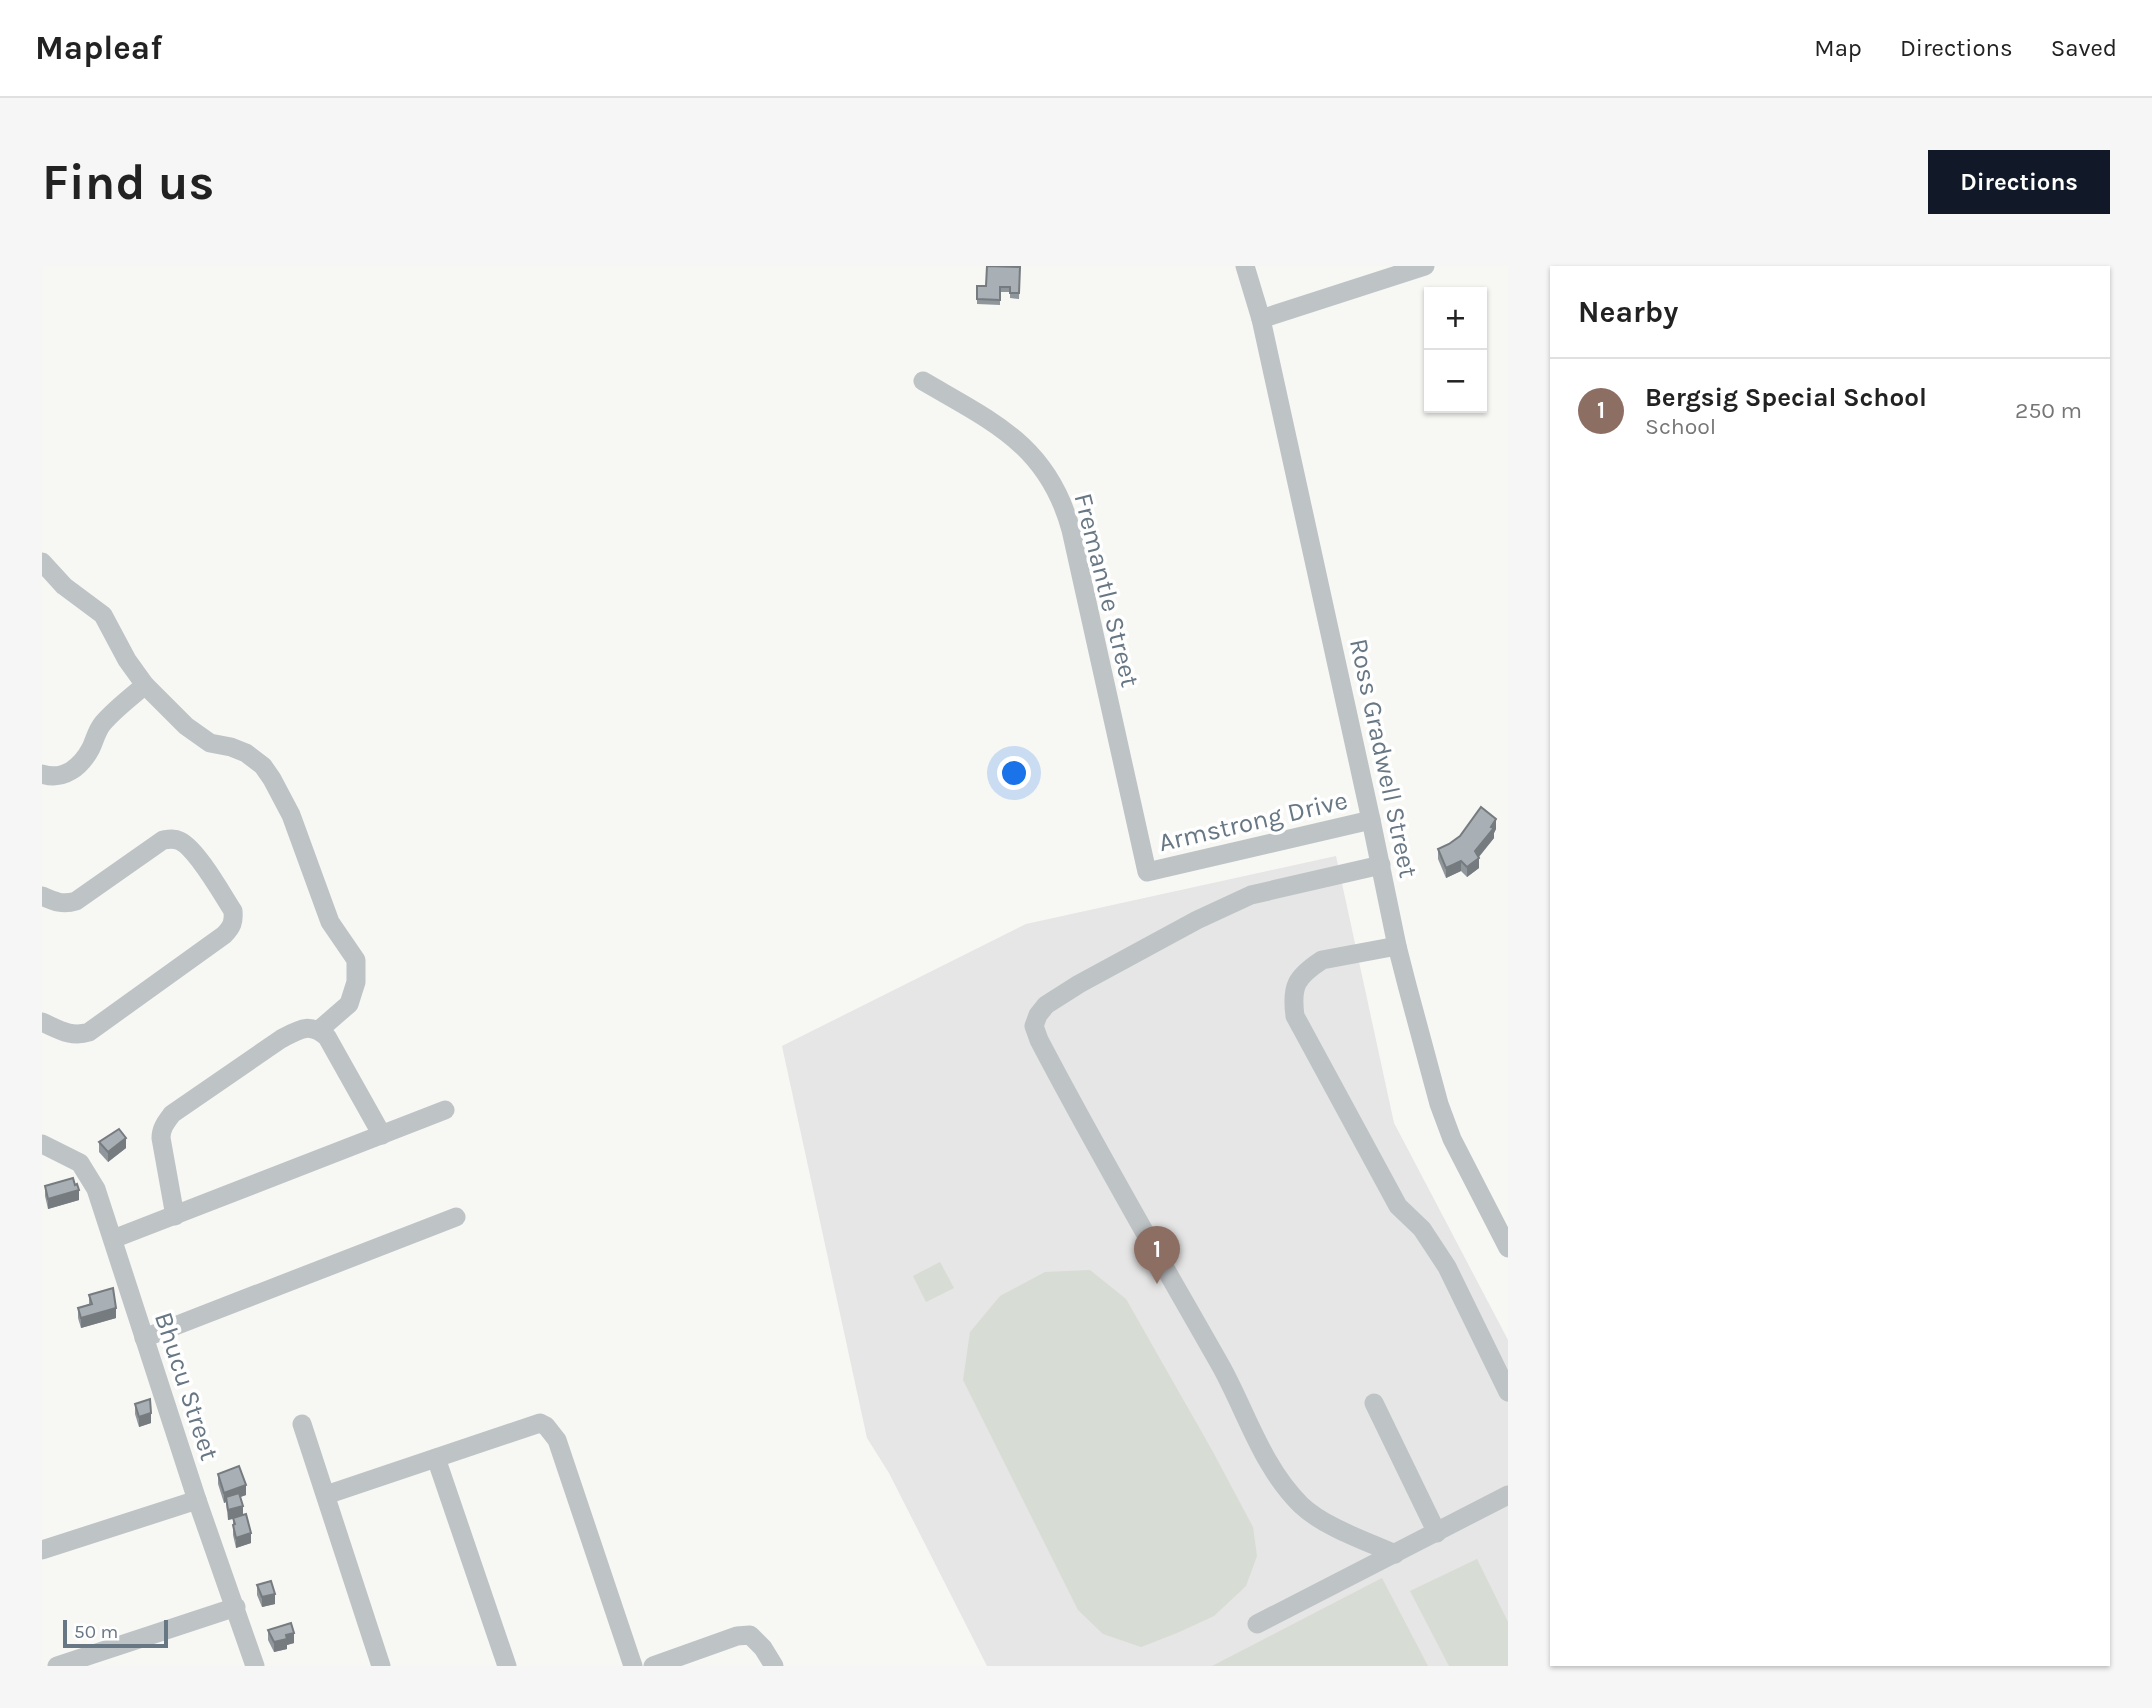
<!DOCTYPE html>
<meta charset="utf-8">
<style>
body{margin:0;font-family:Karla,sans-serif;background:#f6f6f6;color:#222}
.controls{position:absolute;right:21px;top:21px;display:grid;overflow:hidden;border-radius:0px;box-shadow:0 2px 5px #0004}
.controls button{width:63px;height:63px;display:grid;place-items:center;padding:0;border:0;border-bottom:2px solid #e0e0e0;background:#fff;color:#222;font:35px sans-serif}
.scale{position:absolute;left:21px;bottom:18px;width:105px;box-sizing:border-box;padding-left:7px;border:4px solid #687784;border-top:0;font-size:19px;line-height:24px;white-space:nowrap;color:#687784;-webkit-text-stroke:5px #fff;paint-order:stroke}
.you{position:absolute;left:973px;top:508px;width:24px;height:24px;margin:-18px;border:5px solid #fff;border-radius:50%;background:#1a73e8;box-shadow:0 0 0 10px #1a73e833}
.badge{display:grid;place-items:center;width:46px;height:46px;border-radius:50%;background:#111827;color:#fff;font-size:23px;font-weight:700}
.pin{position:absolute;translate:-50% -58px;filter:drop-shadow(0 2px 4px #0008)}
.pin::after{content:'';position:absolute;top:37px;width:24px;height:21px;background:inherit;clip-path:polygon(0 0,100% 0,50% 100%)}
.list{margin:0;padding:0;list-style:none}
h2{display:flex;justify-content:space-between;align-items:center;height:91px;margin:0;padding:0 28px;font-size:30px}
h2 small{font-size:23px;font-weight:400;color:#767676}
.list li{display:grid;grid-template-columns:46px 1fr auto;gap:21px;align-items:center;box-sizing:border-box;height:105px;padding:0 28px;border-top:2px solid #e0e0e0}
.list b{display:block;font-size:26px;white-space:nowrap}
.list p{margin:0;font-size:23px;white-space:nowrap;color:#767676}
.list em{font-size:23px;font-style:normal;color:#767676}
.map{position:relative;flex:none;width:1466px;height:1400px;overflow:hidden;border-radius:0px}
header{display:flex;align-items:center;gap:42px;box-sizing:border-box;height:98px;padding:0 35px;background:#fff;border-bottom:2px solid #e0e0e0}
header strong{font-size:33px}
nav{display:flex;gap:38px;margin-inline-start:auto;font-size:24px}
.intro{display:flex;align-items:center;justify-content:space-between;box-sizing:border-box;height:168px;padding:0 42px}
h1{margin:0;font-size:49px}
.button{padding:18px 32px;border-radius:0px;background:#111827;color:#fff;font-size:24px;font-weight:700}
main{display:flex;gap:42px;padding:0 42px}
aside{flex:1;background:#fff;border-radius:0px;box-shadow:0 2px 5px #0004}
.map>svg:first-child{display:block}
.built{fill:#e5e6e5}
.green{fill:#d7dcd4}
.lines{fill:none;stroke-linecap:round;stroke-linejoin:round}
.minor{stroke:#bec3c6;stroke-width:19}
.wall{fill:#90979c}
.shaded-wall{fill:#767b7f}
.building{fill:#a8b0b5;stroke:#767b7f;stroke-width:2}
.labels{text-anchor:middle;stroke-width:7;stroke-linejoin:round;paint-order:stroke}
.street-label{font-size:26px;fill:#687784;stroke:#fff}
</style>
<header>
<strong>Mapleaf</strong>
<nav><a>Map</a><a>Directions</a><a>Saved</a></nav>
</header>
<div class="intro"><h1>Find us</h1><a class="button">Directions</a></div>
<main>
<div class="map">
<svg width="1466" height="1400" viewBox="0 0 1466 1400">
<rect width="100%" height="100%" fill="#f7f7f4"/>
<!-- built -->
<polygon class="built" points="1294,590 1352,857 1466,1074 1466,1400 945,1400 847,1207 825,1172 740,780 984,658"/>
<!-- green -->
<g class="green">
<polygon points="898,996 912,1022 884,1036 871,1010"/>
<polygon points="1048,1004 1084,1033 1171,1186 1211,1261 1215,1290 1204,1320 1172,1350 1135,1367 1099,1381 1061,1368 1036,1344 921,1114 928,1066 958,1030 1003,1006"/>
<polygon points="1435,1293 1466,1356 1466,1400 1407,1400 1368,1325"/>
<polygon points="1340,1312 1386,1400 1170,1400"/>
</g>
<g class="lines">
<!-- minor -->
<g class="minor">
<polyline points="1203,0 1219,53 1329,554 1355,680 1365,719 1397,838 1410,873 1466,982"/>
<polyline points="1219,53 1383,0"/>
<path d="M 881,115 C 951,156 1006,179 1029,264 L 1105,606 L 1329,554"/>
<polyline points="0,296 22,320 61,349 85,394 103,419 144,460 168,477 189,481 204,487 221,500 230,513 249,549 288,656 314,694 314,716 307,738 277,764"/>
<path d="M 0,508 C 22,515 39,501 49,482 C 53,473 55,464 61,457 C 73,443 89,431 103,419"/>
<path d="M 1339,599 L 1209,629 L 1155,654 L 1037,718 L 1004,739 L 996,749 L 992,760 L 997,774 C 1055,885 1118,993 1180,1102 C 1205,1148 1221,1202 1259,1239 C 1282,1261 1324,1275 1353,1288"/>
<path d="M 0,630 C 13,636 21,639 34,635 L 121,574 C 127,573 132,572 138,575 C 155,583 180,628 191,645 C 192,656 190,661 182,669 L 47,766 C 29,772 16,763 0,756"/>
<path d="M 1355,680 L 1280,694 C 1254,711 1249,720 1253,750 L 1356,940 L 1380,963 L 1405,1001 L 1466,1126"/>
<polyline points="0,878 38,897 54,923 155,1234 213,1400"/>
<path d="M 133,950 L 119,872 C 119,862 124,856 130,848 L 239,773 C 258,763 267,756 285,771 L 340,869"/>
<polyline points="71,973 403,844"/>
<polyline points="102,1072 414,951"/>
<polyline points="1332,1137 1395,1267"/>
<polyline points="260,1158 339,1400"/>
<polyline points="394,1192 465,1400"/>
<polyline points="284,1229 498,1157 504,1160 515,1174 591,1400"/>
<polyline points="0,1284 155,1234"/>
<polyline points="1215,1358 1466,1229"/>
<polyline points="15,1400 194,1341"/>
<polyline points="611,1400 695,1370 708,1369 721,1382 732,1400"/>
</g>
</g>
<!-- wall -->
<g class="wall">
<polygon points="962,1 978,1 977,33 968,32 968,26 958,26 958,39 935,38 935,20 944,20"/>
<polygon points="1454,563 1452,567 1452,572 1437,591 1437,602 1425,611 1419,605 1404,612 1396,593 1396,583"/>
<polygon points="57,876 84,882 66,896 57,886"/>
<polygon points="3,920 37,934 6,943 3,930"/>
<polygon points="47,1029 74,1052 39,1062 36,1052 36,1042 47,1038"/>
<polygon points="93,1138 109,1157 97,1161 93,1148"/>
<polygon points="176,1208 204,1229 198,1231 201,1249 209,1277 194,1282 191,1269 191,1253 186,1254 184,1236 182,1237 176,1218"/>
<polygon points="215,1319 233,1338 220,1341 215,1329"/>
<polygon points="226,1364 252,1377 245,1379 245,1383 232,1386 226,1374"/>
</g>
<!-- shaded-wall -->
<g class="shaded-wall">
<polygon points="1454,553 1454,563 1452,567 1452,572 1434,594 1437,592 1437,602 1425,611 1425,601 1433,585"/>
<polygon points="1419,595 1419,605 1404,612 1404,602"/>
<polygon points="84,872 84,882 66,896 66,886"/>
<polygon points="37,924 37,934 6,943 6,933"/>
<polygon points="74,1042 74,1052 39,1062 39,1052"/>
<polygon points="109,1147 109,1157 97,1161 97,1151"/>
<polygon points="204,1219 204,1229 185,1236 184,1231 184,1236 182,1237 182,1227"/>
<polygon points="201,1240 201,1250 186,1254 186,1244"/>
<polygon points="209,1267 209,1277 194,1282 194,1272"/>
<polygon points="233,1328 233,1338 220,1341 220,1331"/>
<polygon points="252,1367 252,1377 245,1379 245,1383 232,1386 232,1376 244,1369"/>
</g>
<!-- building -->
<g class="building">
<polygon points="945,0 978,1 977,27 968,27 968,21 958,21 958,34 935,33 935,20 944,20"/>
<polygon points="1439,541 1454,553 1449,561 1452,562 1433,585 1437,592 1425,601 1419,595 1404,602 1396,583 1407,578 1418,570"/>
<polygon points="77,863 84,872 66,886 57,876"/>
<polygon points="31,912 33,919 35,918 37,924 6,933 3,920"/>
<polygon points="71,1022 74,1042 39,1052 36,1042 50,1038 47,1029"/>
<polygon points="108,1133 109,1147 97,1151 93,1138"/>
<polygon points="197,1200 204,1219 182,1227 176,1208"/>
<polygon points="197,1227 201,1240 186,1244 184,1231"/>
<polygon points="204,1248 209,1267 194,1272 191,1259 193,1258 191,1252"/>
<polygon points="229,1315 233,1328 220,1331 215,1319"/>
<polygon points="249,1357 252,1367 244,1369 245,1373 232,1376 226,1364"/>
</g>
<g class="labels">
<!-- street labels -->
<g class="street-label">
<text transform="translate(1065 324) rotate(76)" y="9">Fremantle Street</text>
<text transform="translate(1342 492) rotate(78)" y="9">Ross Gradwell Street</text>
<text transform="translate(1211 555) rotate(-13)" y="9">Armstrong Drive</text>
<text transform="translate(145 1120) rotate(72)" y="9">Bhucu Street</text>
</g>
</g>
</svg>
<div class="controls">
<button>+</button>
<button>−</button>
</div>
<div class="scale">50 m</div>
<div class="you"></div>
<div class="pin badge" style="left:1115px;top:1018px;background:#8d6e63">1</div>
</div>
<aside>
<h2>Nearby<small></small></h2>
<ul class="list">
<li><span class="badge" style="background:#8d6e63">1</span><div><b>Bergsig Special School</b><p>School</p></div><em>250 m</em></li>
</ul>
</aside>
</main>
